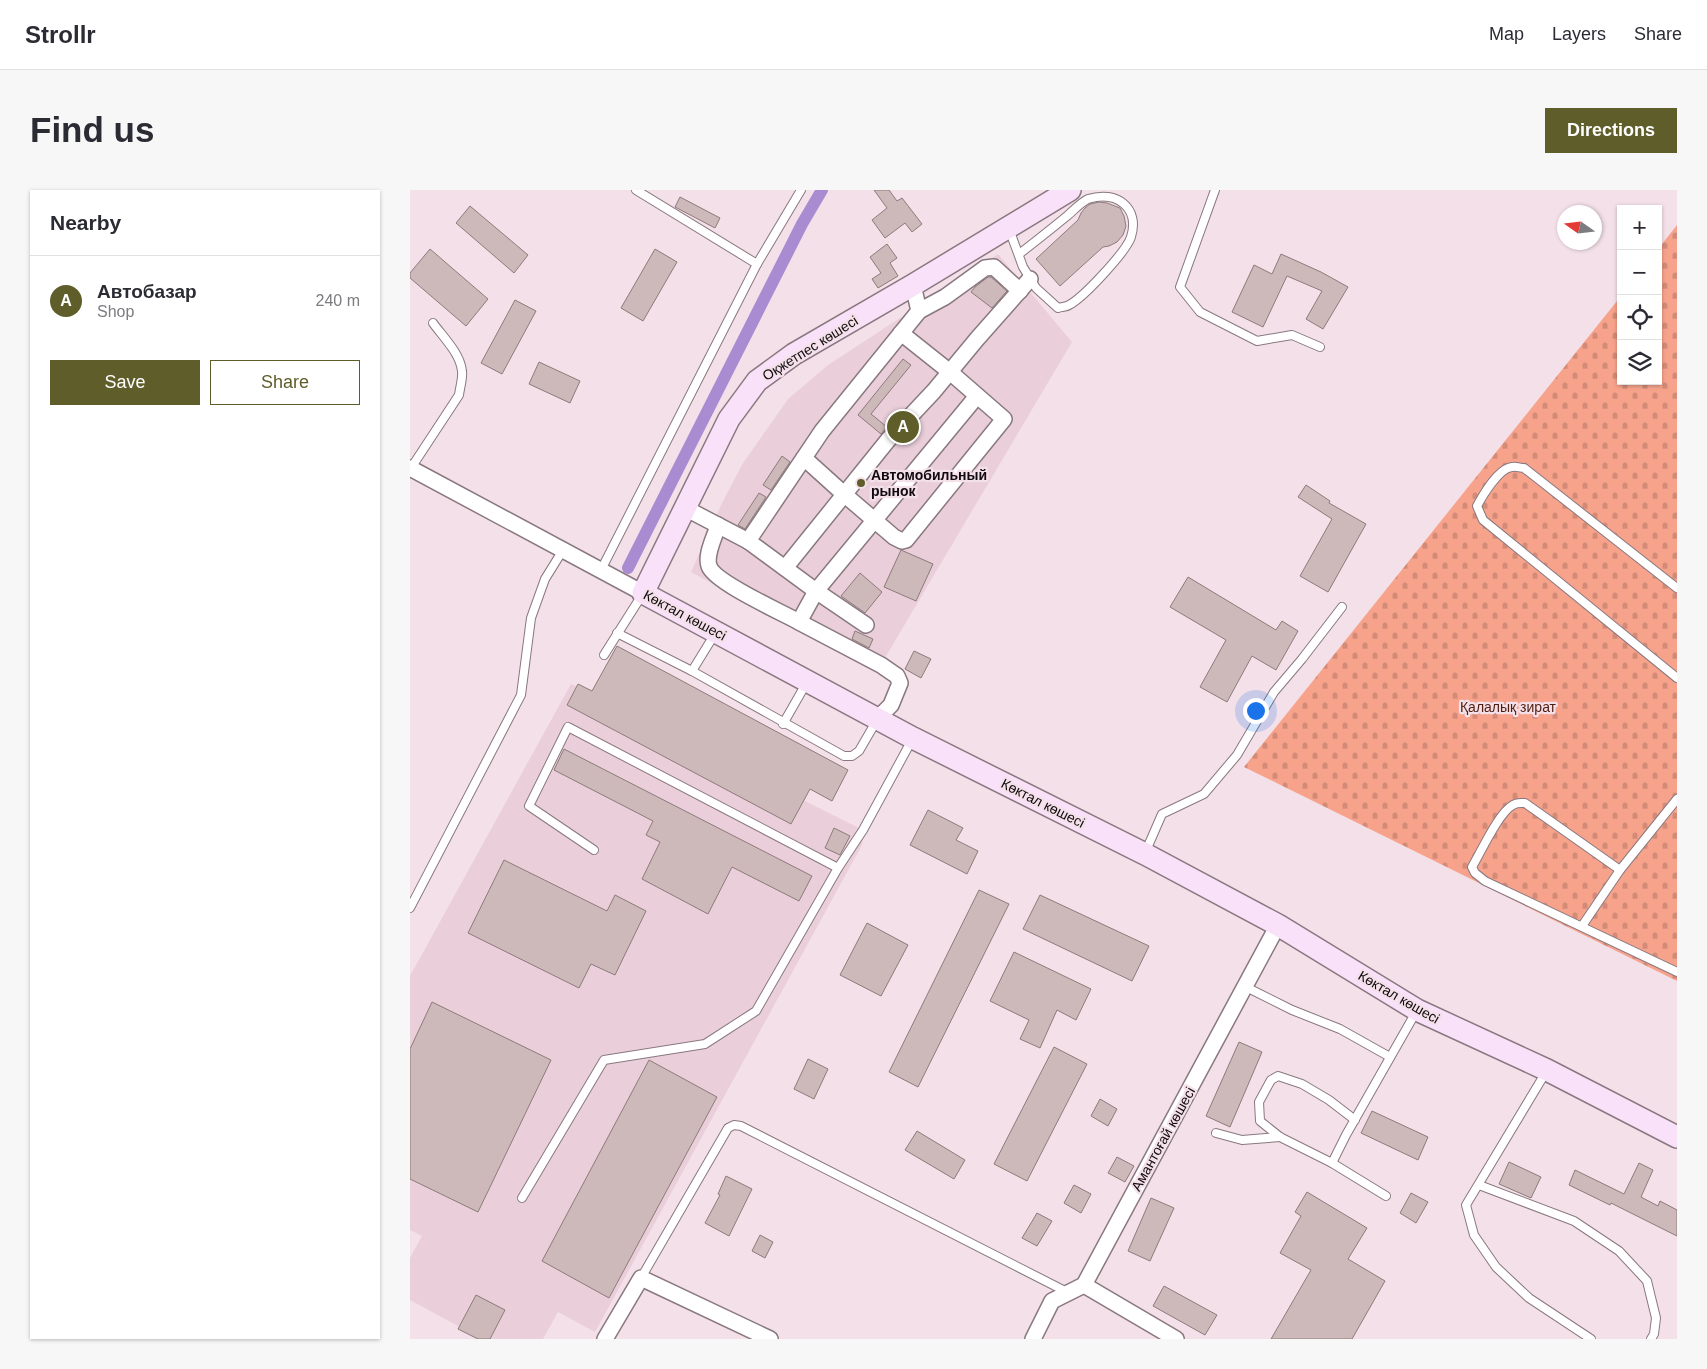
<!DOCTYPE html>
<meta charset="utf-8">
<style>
body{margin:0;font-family:Arial,sans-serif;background:#f7f7f7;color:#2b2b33}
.controls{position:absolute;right:15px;top:15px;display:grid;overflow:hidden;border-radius:0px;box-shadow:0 1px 4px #0004}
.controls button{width:45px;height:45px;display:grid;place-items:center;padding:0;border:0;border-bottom:1px solid #e1e1e2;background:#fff;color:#2b2b33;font:25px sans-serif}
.compass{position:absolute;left:1147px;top:15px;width:45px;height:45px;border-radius:50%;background:#fff;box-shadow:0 1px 4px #0004;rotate:284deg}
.you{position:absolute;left:845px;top:520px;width:18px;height:18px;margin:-12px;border:4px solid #fff;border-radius:50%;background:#1a73e8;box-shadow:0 0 0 8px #1a73e833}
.badge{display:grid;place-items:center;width:32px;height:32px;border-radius:50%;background:#5f5d2a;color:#fff;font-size:16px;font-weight:700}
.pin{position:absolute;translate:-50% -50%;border:2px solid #fff;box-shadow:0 1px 5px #0006}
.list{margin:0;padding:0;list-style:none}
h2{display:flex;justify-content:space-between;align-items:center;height:65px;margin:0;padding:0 20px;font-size:21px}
h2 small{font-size:16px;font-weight:400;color:#7c7c81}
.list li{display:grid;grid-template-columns:32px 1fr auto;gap:15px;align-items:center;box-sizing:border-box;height:90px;padding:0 20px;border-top:1px solid #e1e1e2}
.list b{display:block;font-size:19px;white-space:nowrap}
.list p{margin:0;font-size:16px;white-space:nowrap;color:#7c7c81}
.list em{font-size:16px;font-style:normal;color:#7c7c81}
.actions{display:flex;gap:10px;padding:15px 20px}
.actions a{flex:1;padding:11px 0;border:1px solid #5f5d2a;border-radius:0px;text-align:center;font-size:18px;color:#5f5d2a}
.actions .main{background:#5f5d2a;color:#fff}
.icon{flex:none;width:28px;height:28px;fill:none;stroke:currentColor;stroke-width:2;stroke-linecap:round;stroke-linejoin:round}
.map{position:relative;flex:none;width:1267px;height:1149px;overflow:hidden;border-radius:0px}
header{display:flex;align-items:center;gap:30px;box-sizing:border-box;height:70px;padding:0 25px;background:#fff;border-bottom:1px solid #e1e1e2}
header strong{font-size:24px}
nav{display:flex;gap:28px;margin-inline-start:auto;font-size:18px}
.intro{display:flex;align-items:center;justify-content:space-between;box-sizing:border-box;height:120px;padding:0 30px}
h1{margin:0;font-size:35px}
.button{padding:12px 22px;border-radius:0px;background:#5f5d2a;color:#fff;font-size:18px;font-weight:700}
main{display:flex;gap:30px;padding:0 30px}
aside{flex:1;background:#fff;border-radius:0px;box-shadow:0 1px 4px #0004}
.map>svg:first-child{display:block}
.built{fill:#eacfda}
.cemetery{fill:url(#cemetery-stones)}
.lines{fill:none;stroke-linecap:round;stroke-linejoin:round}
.canal{stroke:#a98bd2;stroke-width:12}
.building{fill:#ceb9ba;stroke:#8d7a7b}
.lane-casing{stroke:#89787f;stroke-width:10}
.street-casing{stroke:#89787f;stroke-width:18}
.secondary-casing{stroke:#89787f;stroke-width:24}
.lane{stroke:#fff;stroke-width:8}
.street{stroke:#fff;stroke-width:15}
.secondary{stroke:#f9e1f9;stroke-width:21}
.poi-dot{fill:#5f5d2a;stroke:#f4e0e9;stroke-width:2}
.labels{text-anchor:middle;stroke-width:4.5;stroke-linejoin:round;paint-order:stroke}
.street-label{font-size:14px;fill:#110b0e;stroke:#f4e0e9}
.poi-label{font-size:14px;font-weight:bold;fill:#110b0e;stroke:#f4e0e9;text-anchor:start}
.park-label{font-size:14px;fill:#511d0e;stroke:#f4e0e9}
</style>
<header>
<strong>Strollr</strong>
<nav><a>Map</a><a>Layers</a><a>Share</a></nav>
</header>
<div class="intro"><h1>Find us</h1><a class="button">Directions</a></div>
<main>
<aside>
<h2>Nearby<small></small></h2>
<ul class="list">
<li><span class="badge">A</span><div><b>Автобазар</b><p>Shop</p></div><em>240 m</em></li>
</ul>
<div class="actions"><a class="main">Save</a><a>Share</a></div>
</aside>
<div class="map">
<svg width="1267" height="1149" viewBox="0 0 1267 1149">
<defs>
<pattern id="cemetery-stones" width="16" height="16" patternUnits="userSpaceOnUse" patternTransform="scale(1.25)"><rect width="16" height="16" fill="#f7a38b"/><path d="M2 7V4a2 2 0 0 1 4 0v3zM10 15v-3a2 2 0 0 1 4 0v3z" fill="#d38b77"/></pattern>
</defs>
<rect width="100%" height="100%" fill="#f4e0e9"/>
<!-- built -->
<g class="built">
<polygon points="588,64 662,152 466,483 281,382 312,313 333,273 378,209 418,175"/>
<polygon points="161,494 453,640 452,655 185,1142 148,1122 133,1149 72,1149 0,1110 0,1068 12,1046 0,1040 0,786"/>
</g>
<!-- cemetery -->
<polygon class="cemetery" points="1267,35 1267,791 834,577 1211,106 1211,191 1248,191 1248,59"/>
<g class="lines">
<!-- canal -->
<polyline class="canal" points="218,378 392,34 412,0"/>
</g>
<!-- building -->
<g class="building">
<polygon points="464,0 479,0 487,11 492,8 512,34 502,42 495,33 475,48 462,30 477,18"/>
<polygon points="270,7 310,28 305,38 265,17"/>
<polygon points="689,12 697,13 710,18 714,26 716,36 713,45 707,52 699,56 693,57 650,96 626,69 668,30 671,23 675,18 680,14"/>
<polygon points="60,16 118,65 104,83 46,33"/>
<polygon points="477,54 487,68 480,73 488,86 468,98 462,89 471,83 460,67"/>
<polygon points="20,59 78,109 56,136 0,88 0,83"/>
<polygon points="245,59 267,72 233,131 211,118"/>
<polygon points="871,64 911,82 938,97 913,139 896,129 912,101 877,86 853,137 822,122 844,75 862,84"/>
<polygon points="578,87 581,87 597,101 582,118 561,102 565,97"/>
<polygon points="105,110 126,121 92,184 71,173"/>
<polygon points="493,169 501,175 461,224 477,237 471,244 448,225"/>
<polygon points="129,172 170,191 160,213 119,194"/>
<polygon points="372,266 380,272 361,300 353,295"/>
<polygon points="896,295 920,311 919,313 956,334 918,402 890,386 922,329 888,307"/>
<polygon points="349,303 356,307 335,339 328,335"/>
<polygon points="491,360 523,374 506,411 474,397"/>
<polygon points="450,383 472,402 455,423 431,406"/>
<polygon points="778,387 866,440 872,431 888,441 866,480 842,466 817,512 790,497 816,450 760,417"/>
<polygon points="445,441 463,449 459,458 442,449"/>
<polygon points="207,456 438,580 422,611 400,599 381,634 157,515 168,494 182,501"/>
<polygon points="504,461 521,469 511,488 495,479"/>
<polygon points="154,559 402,686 389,711 322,677 298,724 232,689 250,652 236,645 243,631 144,580"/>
<polygon points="518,620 553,638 546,650 568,661 557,684 500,655"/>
<polygon points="424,638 440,646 430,665 415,658"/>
<polygon points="94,670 197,721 205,705 236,721 205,785 181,774 169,798 58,743"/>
<polygon points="569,700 599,714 508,897 479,882"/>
<polygon points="630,705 739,756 722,791 613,739"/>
<polygon points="457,733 498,755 471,806 430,785"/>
<polygon points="604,762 681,799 666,830 647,820 630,858 610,849 619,830 580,811"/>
<polygon points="22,812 141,870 68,1022 0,989 0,859"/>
<polygon points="829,852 852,862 820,937 796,926"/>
<polygon points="644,857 677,874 617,991 584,974"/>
<polygon points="398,869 418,879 404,909 384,899"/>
<polygon points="239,870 307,907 199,1108 132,1071"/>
<polygon points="690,909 707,919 698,936 681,926"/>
<polygon points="962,921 1018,947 1008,970 951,943"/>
<polygon points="507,941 555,970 544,989 495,960"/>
<polygon points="707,967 724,976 715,992 698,983"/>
<polygon points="1099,972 1131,987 1121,1008 1089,994"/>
<polygon points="1229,973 1243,980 1231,1007 1248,1016 1250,1011 1267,1020 1267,1046 1201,1013 1200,1015 1159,995 1165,980 1214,1004"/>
<polygon points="316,986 342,999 319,1046 295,1033 310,1005 308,1004"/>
<polygon points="664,995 681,1004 671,1023 654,1013"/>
<polygon points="897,1002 957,1038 938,1069 975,1091 942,1149 861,1149 901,1080 870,1063 891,1026 885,1022"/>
<polygon points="1001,1003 1018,1012 1006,1033 990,1023"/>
<polygon points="741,1008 764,1018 740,1071 718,1061"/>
<polygon points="627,1023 642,1031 627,1056 612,1048"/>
<polygon points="350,1045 363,1052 355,1068 342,1061"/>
<polygon points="754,1096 807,1125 795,1145 743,1116"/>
<polygon points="66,1105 95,1120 80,1149 68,1149 48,1139"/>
</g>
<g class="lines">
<defs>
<g id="lane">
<polyline points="226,0 347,74"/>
<polyline points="805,0 770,97 790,122 847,151 882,145 910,157"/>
<path d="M 599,39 L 613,77 L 626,98 L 648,118 C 651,117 656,117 659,115 C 673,108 716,62 721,47 C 730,18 707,0 678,9 C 670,13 663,21 657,26 C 641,39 625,52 609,64"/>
<path d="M 1,278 L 49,205 C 50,197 53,188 52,181 C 50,163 33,147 23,133"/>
<polyline points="191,380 347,74 391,0"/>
<path d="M 1267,398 L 1114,278 C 1110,278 1106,276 1102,277 C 1089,278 1073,305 1067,316 L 1073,330 L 1267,488"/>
<polyline points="207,443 282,481 434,566 442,566 449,561 467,530"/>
<polyline points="194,465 232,405"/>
<polyline points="282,481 306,442"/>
<polyline points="373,534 397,492"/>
<polyline points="184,660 119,616 158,537 428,678"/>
<polyline points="735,663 752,624 794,604 827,565 864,502 892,469 932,417"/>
<path d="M 1210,680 L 1115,613 C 1111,613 1107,612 1103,615 C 1089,622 1071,662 1062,677 L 1065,683 L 1075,691 L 1267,782"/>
<polyline points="0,718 111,505 121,428 135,389 153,360"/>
<polyline points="1172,736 1210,680 1267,609"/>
<polyline points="836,797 882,820 930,839 980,867"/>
<polyline points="1136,882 1056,1015 1064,1045 1086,1077 1119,1108 1181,1149"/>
<polyline points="945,930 919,910 892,894 868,886 861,890 849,912 850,931 870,947 922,973 976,1006"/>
<polyline points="806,943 832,950 870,947"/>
<polyline points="922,973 936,945 1006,822"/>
<polyline points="1069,995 1164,1031 1209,1061 1237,1091 1246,1128 1244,1144 1241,1149"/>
<polyline points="112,1008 194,870 295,854 346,821 428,678 453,640 503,548"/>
<polyline points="231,1088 318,938 324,935 331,936 657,1102"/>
</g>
<g id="street">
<polyline points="509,121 535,107 575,78 584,77 610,101"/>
<polyline points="394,268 435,305 484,347 492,351 496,350 594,229 540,182 491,143"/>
<polyline points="0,278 233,403"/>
<polyline points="275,318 338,351"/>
<path d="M 308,335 C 305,347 295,364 299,376 C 304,392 371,422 389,432"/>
<polyline points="375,378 478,250 524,201 567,149 620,89"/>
<polyline points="456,435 406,401 567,206"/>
<polyline points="468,528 481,515 490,493 487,486 471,475 389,432 406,401 338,351 412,241 509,121 503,95"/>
<polyline points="674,1095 766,1149"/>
<polyline points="195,1149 231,1088 360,1149"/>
<polyline points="623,1149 642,1111 674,1095 868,735"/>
</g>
<polyline id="secondary" points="660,0 503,95 384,164 347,191 319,229 233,403 503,548 735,664 868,735 1007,820 1137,880 1267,947"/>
</defs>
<!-- lane casing -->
<use href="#lane" class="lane-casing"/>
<!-- street casing -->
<use href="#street" class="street-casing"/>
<!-- secondary casing -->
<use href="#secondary" class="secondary-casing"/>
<!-- lane -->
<use href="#lane" class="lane"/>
<!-- street -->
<use href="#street" class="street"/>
<!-- secondary -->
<use href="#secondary" class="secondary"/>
</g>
<!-- markers -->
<circle class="poi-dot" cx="451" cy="293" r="5"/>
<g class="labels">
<!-- street labels -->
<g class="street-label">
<text transform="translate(400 158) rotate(-32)" y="5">Оқжетпес көшесі</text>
<text transform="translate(275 425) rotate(28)" y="5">Көктал көшесі</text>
<text transform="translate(633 613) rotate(27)" y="5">Көктал көшесі</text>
<text transform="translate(989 807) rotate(30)" y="5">Көктал көшесі</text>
<text transform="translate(753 949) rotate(-61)" y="5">Амантоғай көшесі</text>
</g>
<!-- poi labels -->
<g class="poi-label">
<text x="461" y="290">Автомобильный<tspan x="461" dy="16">рынок</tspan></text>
</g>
<!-- park labels -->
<g class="park-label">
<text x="1098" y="522">Қалалық зират</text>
</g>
</g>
</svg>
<div class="controls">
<button>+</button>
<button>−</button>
<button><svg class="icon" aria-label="locate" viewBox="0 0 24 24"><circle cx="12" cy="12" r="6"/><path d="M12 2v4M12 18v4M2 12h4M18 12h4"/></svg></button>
<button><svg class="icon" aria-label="layers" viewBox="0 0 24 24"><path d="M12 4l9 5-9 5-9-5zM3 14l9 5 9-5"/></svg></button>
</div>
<svg class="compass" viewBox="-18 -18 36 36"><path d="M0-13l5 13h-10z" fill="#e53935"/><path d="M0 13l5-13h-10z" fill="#7c7c81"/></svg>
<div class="you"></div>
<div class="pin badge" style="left:493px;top:237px">A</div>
</div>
</main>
